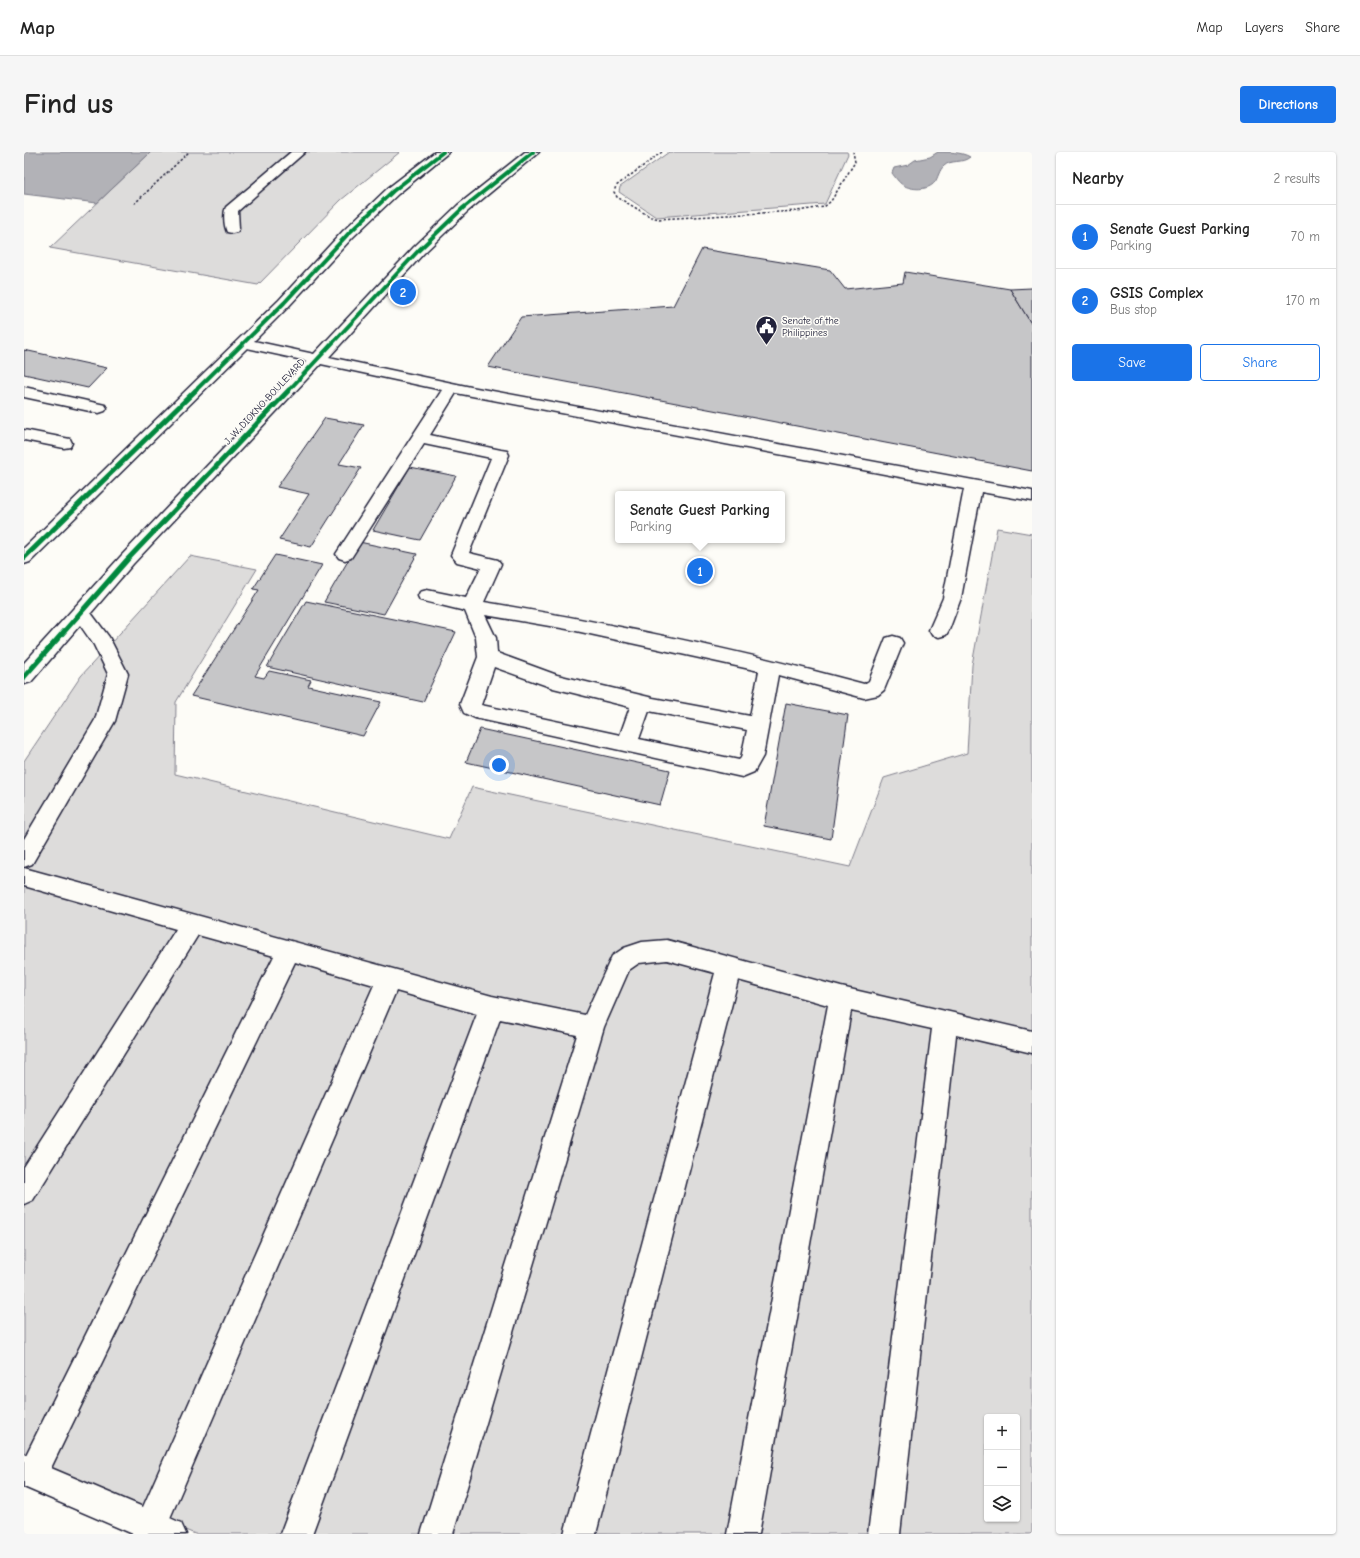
<!DOCTYPE html>
<meta charset="utf-8">
<style>
body{margin:0;font-family:"Comic Neue",sans-serif;background:#f6f6f6;color:#222}
.controls{position:absolute;right:12px;bottom:12px;display:grid;overflow:hidden;border-radius:4px;box-shadow:0 1px 3px #0004}
.controls button{width:36px;height:36px;display:grid;place-items:center;padding:0;border:0;border-bottom:1px solid #e0e0e0;background:#fff;color:#222;font:20px sans-serif}
.you{position:absolute;left:475px;top:613px;width:14px;height:14px;margin:-10px;border:3px solid #fff;border-radius:50%;background:#1a73e8;box-shadow:0 0 0 6px #1a73e833}
.badge{display:grid;place-items:center;width:26px;height:26px;border-radius:50%;background:#1a73e8;color:#fff;font-size:13px;font-weight:700}
.pin{position:absolute;translate:-50% -50%;border:2px solid #fff;box-shadow:0 1px 4px #0006}
.popup{position:absolute;left:591px;top:339px;width:170px;height:52px;box-sizing:border-box;display:grid;place-content:center;border-radius:4px;background:#fff;filter:drop-shadow(0 1px 3px #0005);font-size:13px;white-space:nowrap;color:#767676}
.popup b{font-size:15px;color:#222}
.popup::after{content:'';position:absolute;left:50%;top:100%;margin-left:-8px;border:8px solid transparent;border-top-color:#fff}
.list{margin:0;padding:0;list-style:none}
h2{display:flex;justify-content:space-between;align-items:center;height:52px;margin:0;padding:0 16px;font-size:17px}
h2 small{font-size:13px;font-weight:400;color:#767676}
.list li{display:grid;grid-template-columns:26px 1fr auto;gap:12px;align-items:center;box-sizing:border-box;height:64px;padding:0 16px;border-top:1px solid #e0e0e0}
.list b{display:block;font-size:15px;white-space:nowrap}
.list p{margin:0;font-size:13px;white-space:nowrap;color:#767676}
.list em{font-size:13px;font-style:normal;color:#767676}
.actions{display:flex;gap:8px;padding:12px 16px}
.actions a{flex:1;padding:9px 0;border:1px solid #1a73e8;border-radius:4px;text-align:center;font-size:14px;color:#1a73e8}
.actions .main{background:#1a73e8;color:#fff}
.icon{flex:none;width:22px;height:22px;fill:none;stroke:currentColor;stroke-width:2;stroke-linecap:round;stroke-linejoin:round}
.map{position:relative;flex:none;width:1008px;height:1382px;overflow:hidden;border-radius:4px}
header{display:flex;align-items:center;gap:24px;box-sizing:border-box;height:56px;padding:0 20px;background:#fff;border-bottom:1px solid #e0e0e0}
header strong{font-size:19px}
nav{display:flex;gap:22px;margin-inline-start:auto;font-size:14px}
.intro{display:flex;align-items:center;justify-content:space-between;box-sizing:border-box;height:96px;padding:0 24px}
h1{margin:0;font-size:28px}
.button{padding:10px 18px;border-radius:4px;background:#1a73e8;color:#fff;font-size:14px;font-weight:700}
main{display:flex;gap:24px;padding:0 24px}
aside{flex:1;background:#fff;border-radius:4px;box-shadow:0 1px 3px #0004}
.map>svg:first-child{display:block}
.green{fill:#dddcdb;stroke:#807f8b;fill-rule:evenodd}
.water{fill:#b2b2b7;stroke:#787885}
.building{fill:#c6c6c8;stroke:#22223b}
.lines{fill:none;stroke-linecap:round;stroke-linejoin:round}
.minor-casing{stroke:#22223b;stroke-width:3}
.path{stroke:#22223b;stroke-width:1.5;stroke-dasharray:2.5 2;stroke-linecap:butt}
.minor{fill:#fdfcf7;fill-rule:evenodd}
.cycleway-far1-casing{stroke:#fdfcf7;stroke-width:5.5}
.cycleway-casing{stroke:#fdfcf7;stroke-width:7}
.cycleway-far1{stroke:#00873e;stroke-width:4}
.cycleway{stroke:#00873e;stroke-width:5}
.labels{text-anchor:middle;stroke-width:3;stroke-linejoin:round;paint-order:stroke}
.far-poi-label{font-size:10px;fill:#22223b;stroke:#fdfcf7;text-anchor:start}
.far-street-label{font-size:10px;fill:#22223b;stroke:#fdfcf7}
</style>
<header>
<strong>Map</strong>
<nav><a>Map</a><a>Layers</a><a>Share</a></nav>
</header>
<div class="intro"><h1>Find us</h1><a class="button">Directions</a></div>
<main>
<div class="map">
<svg width="1008" height="1382" viewBox="0 0 1008 1382">
<rect width="100%" height="100%" fill="#fdfcf7"/>
<filter id="ink" filterUnits="userSpaceOnUse"><feTurbulence type="fractalNoise" baseFrequency=".025" numOctaves="2"/><feDisplacementMap in="SourceGraphic" scale="8" xChannelSelector="R" yChannelSelector="G"/><feConvolveMatrix kernelMatrix="1 2 1 2 8 2 1 2 1" color-interpolation-filters="sRGB"/></filter>
<g filter="url(#ink)">
<!-- green -->
<g class="green">
<polygon points="127,0 376,0 317,48 234,133 26,96"/>
<polygon points="645,0 823,0 824,2 801,52 632,65 595,40 596,35"/>
<path d="M 973,376 L 1008,382 L 1008,1382 L 171,1382 L 0,1312 L 0,609 L 57,524 L 166,404 L 233,417 L 152,550 L 151,622 L 425,687 L 448,635 L 826,715 L 860,626 L 943,601 L 948,513 ZM 963,1265 L 993,1265 L 993,1367 L 963,1367 Z"/>
</g>
<!-- water -->
<g class="water">
<polygon points="0,0 127,0 73,51 0,42"/>
<path d="M 914,0 C 924,0 938,0 946,5 C 938,12 927,7 920,14 C 915,18 914,26 911,30 C 904,39 887,38 879,33 C 875,31 871,25 868,21 L 870,16 L 884,13 L 891,8 L 906,5 Z"/>
</g>
<!-- building -->
<g class="building">
<polygon points="678,97 806,118 821,137 879,131 881,120 986,137 1008,173 1008,319 464,215 497,165 649,154"/>
<polygon points="1008,136 1008,173 986,137"/>
<polygon points="0,198 83,216 64,236 0,222"/>
<polygon points="301,266 340,273 315,312 337,316 287,395 255,388 285,342 253,335"/>
<polygon points="386,315 432,324 396,388 349,378"/>
<polygon points="335,390 393,402 360,462 300,450"/>
<polygon points="251,403 298,413 231,524 240,526 245,519 287,528 284,534 357,550 339,584 167,544 235,438 229,437"/>
<polygon points="282,449 432,480 399,550 243,515"/>
<polygon points="762,551 824,563 807,687 740,674"/>
<polygon points="456,577 646,618 636,653 442,610"/>
</g>
<g class="lines">
<defs>
<g id="minor">
<path d="M 267,0 L 281,0 L 214,59 L 215,77 L 213,80 L 208,81 L 203,80 C 200,74 199,61 202,55 Z"/>
<path d="M 411,0 L 425,0 L 374,42 L 329,85 L 265,154 L 230,189 L 290,202 L 390,95 L 434,53 L 501,0 L 515,0 L 444,59 L 400,101 L 305,205 L 447,235 L 1008,339 L 1008,349 L 957,340 L 937,446 L 925,478 L 922,483 L 915,485 L 908,483 L 905,478 L 919,446 L 940,337 L 432,241 L 406,283 L 477,298 L 483,299 L 485,303 L 445,401 L 474,408 L 477,412 L 460,450 C 587,471 715,498 840,532 L 845,529 L 862,486 L 869,484 L 876,486 L 879,491 L 860,538 L 854,543 L 840,546 L 754,523 L 739,604 L 730,620 L 718,625 L 451,566 L 440,561 L 436,552 L 454,505 L 452,486 L 441,459 L 396,448 L 394,444 L 396,440 L 403,438 L 442,446 L 457,416 L 433,410 L 427,403 L 467,306 L 400,292 L 327,406 L 321,408 L 315,406 L 312,402 L 418,238 L 297,212 L 109,412 L 67,461 L 85,485 L 104,522 L 91,569 L 8,712 L 0,715 L 0,687 L 71,568 L 84,522 L 70,493 L 56,473 L 7,530 L 0,532 L 0,511 L 97,404 L 283,209 L 223,196 L 6,410 L 0,412 L 0,396 L 255,148 L 319,79 L 364,36 ZM 461,463 L 543,477 L 735,519 L 726,564 L 629,546 L 533,523 L 473,501 L 472,486 ZM 470,515 L 529,536 L 606,555 L 596,583 L 457,553 ZM 625,559 L 723,578 L 717,606 L 715,608 L 615,587 Z"/>
<polygon points="0,235 81,253 83,256 81,259 75,261 0,245"/>
<polygon points="0,278 46,287 48,291 46,295 40,296 0,288"/>
<path d="M 0,716 L 468,844 L 561,863 L 588,804 L 600,796 L 618,790 L 643,788 L 817,835 L 1008,879 L 1008,901 L 932,883 L 876,1382 L 844,1382 L 908,877 L 827,859 L 735,1382 L 703,1382 L 804,853 L 714,828 L 572,1382 L 540,1382 L 691,821 L 643,808 L 615,811 L 605,818 L 580,875 L 429,1382 L 397,1382 L 553,883 L 476,867 L 288,1382 L 256,1382 L 453,862 L 372,839 L 146,1366 L 157,1371 L 162,1382 L 109,1382 L 0,1335 L 0,1302 L 2,1303 L 250,804 L 174,783 L 9,1048 L 0,1052 L 0,1015 L 152,777 L 0,734 ZM 271,810 L 350,833 L 119,1355 L 27,1316 Z"/>
</g>
</defs>
<!-- minor casing -->
<use href="#minor" class="minor-casing"/>
<!-- path -->
<g class="path">
<polyline points="638,0 592,34 590,40 593,45 627,65 635,67 773,59 800,55 807,49 831,10 829,0"/>
<polyline points="110,52 165,0"/>
</g>
<!-- minor -->
<use href="#minor" class="minor"/>
<defs>
<g id="cycleway-far1">
<polyline points="171,239 260,151 324,82 369,39 419,0"/>
<polyline points="264,239 395,98 439,56 509,0"/>
</g>
<g id="cycleway">
<polyline points="0,406 172,238"/>
<polyline points="0,525 103,408 265,238"/>
</g>
</defs>
<!-- cycleway-far1 casing -->
<use href="#cycleway-far1" class="cycleway-far1-casing"/>
<!-- cycleway casing -->
<use href="#cycleway" class="cycleway-casing"/>
<!-- cycleway-far1 -->
<use href="#cycleway-far1" class="cycleway-far1"/>
<!-- cycleway -->
<use href="#cycleway" class="cycleway"/>
</g>
</g>
<!-- icons -->
<defs>
<symbol id="civic-pin" viewBox="-11 -11 22 30"><path d="M0 17L-7.5 6A9.5 9.5 0 1 1 7.5 6Z" fill="#22223b" stroke="#fdfcf7"/><path d="M-.6-6.5H3V-4.5H.6V-3L4-1V1h2V6H-6V1h2V-1L-.6-3ZM-1.2 2.5V6h2.4V2.5Z" fill="#fff"/></symbol>
</defs>
<g fill-rule="evenodd">
<use href="#civic-pin" x="730" y="162" width="25" height="34"/>
</g>
<g class="labels">
<!-- far-poi labels -->
<g class="far-poi-label">
<text x="758" y="172">Senate of the<tspan x="758" dy="12">Philippines</tspan></text>
</g>
<!-- far-street labels -->
<g class="far-street-label">
<text transform="translate(240 249) rotate(-47)" y="4">J. W. DIOKNO BOULEVARD</text>
</g>
</g>
</svg>
<div class="controls">
<button>+</button>
<button>−</button>
<button><svg class="icon" aria-label="layers" viewBox="0 0 24 24"><path d="M12 4l9 5-9 5-9-5zM3 14l9 5 9-5"/></svg></button>
</div>
<div class="you"></div>
<div class="pin badge" style="left:676px;top:419px">1</div>
<div class="popup"><b>Senate Guest Parking</b>Parking</div>
<div class="pin badge" style="left:379px;top:140px">2</div>
</div>
<aside>
<h2>Nearby<small>2 results</small></h2>
<ul class="list">
<li><span class="badge">1</span><div><b>Senate Guest Parking</b><p>Parking</p></div><em>70 m</em></li>
<li><span class="badge">2</span><div><b>GSIS Complex</b><p>Bus stop</p></div><em>170 m</em></li>
</ul>
<div class="actions"><a class="main">Save</a><a>Share</a></div>
</aside>
</main>
